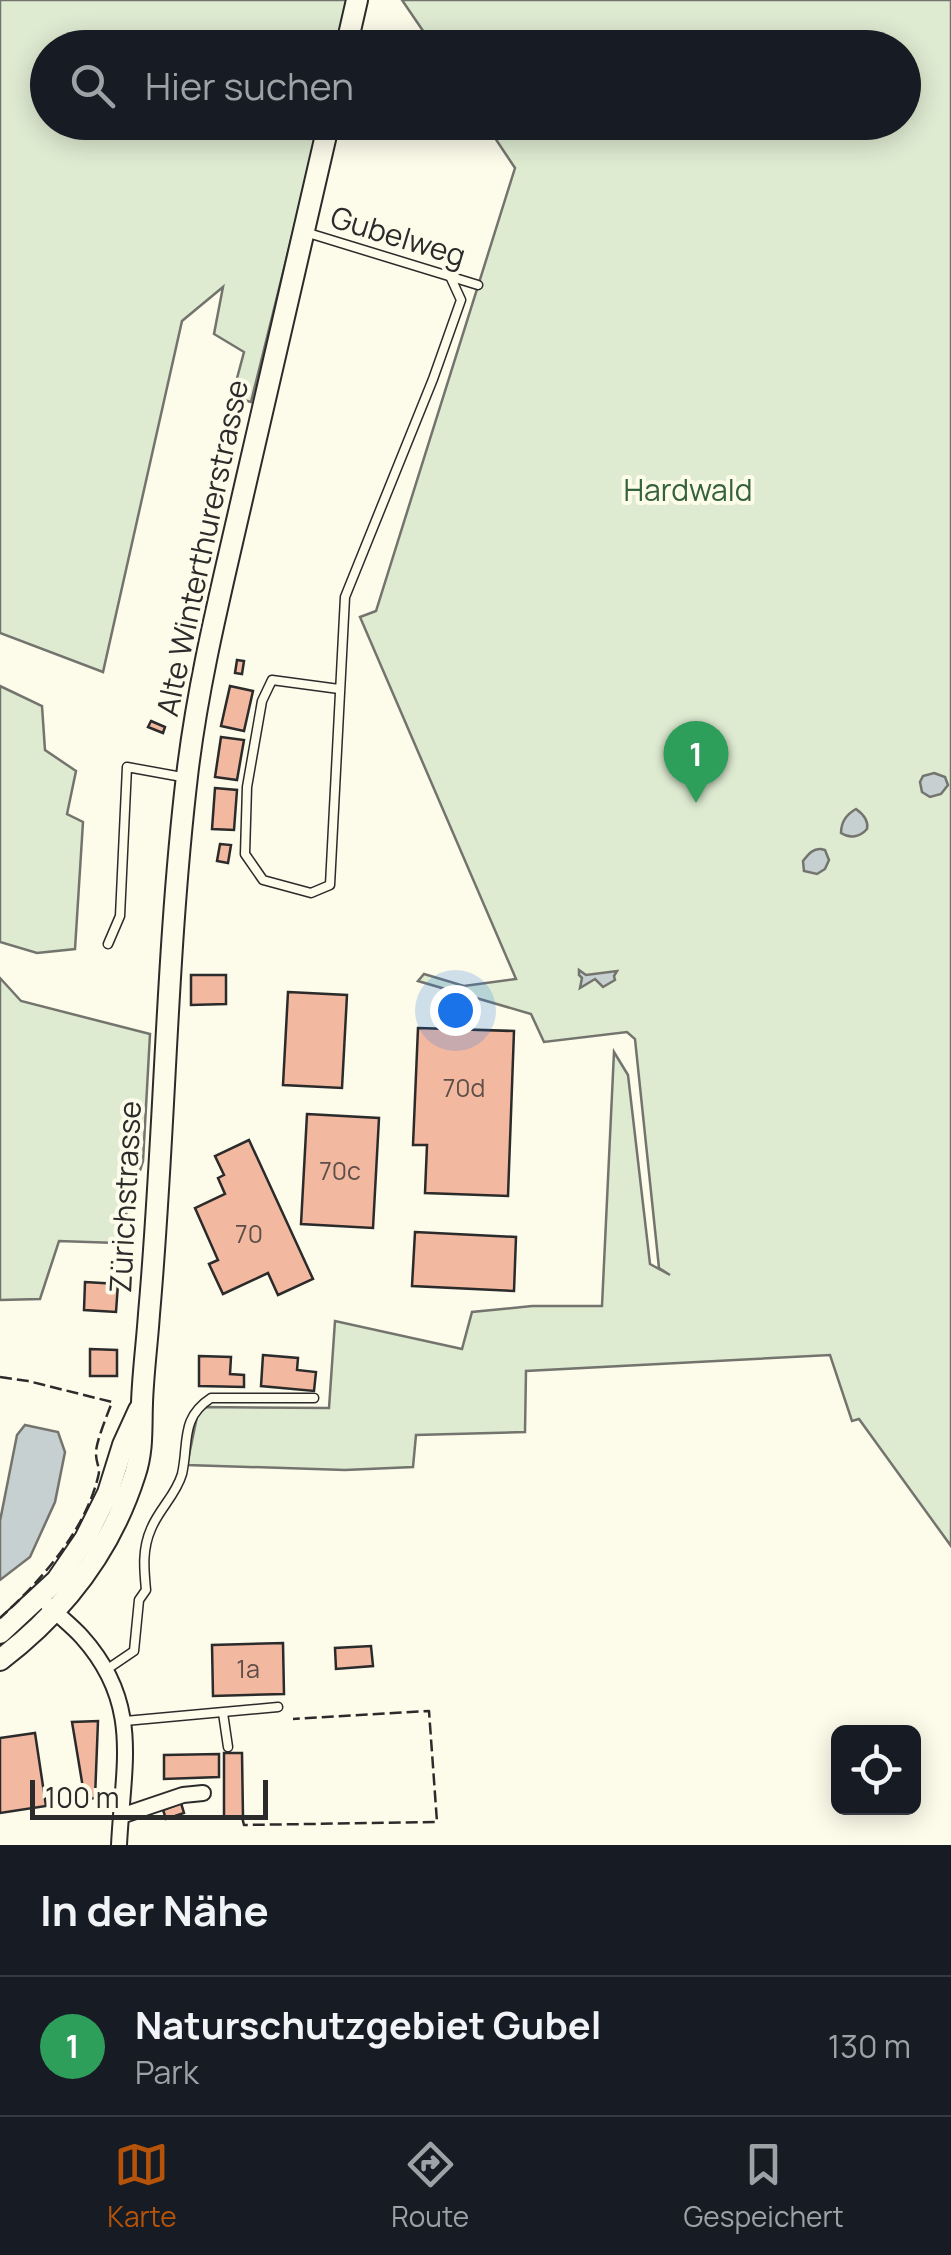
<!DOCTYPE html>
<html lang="de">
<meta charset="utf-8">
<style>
body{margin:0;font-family:Manrope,sans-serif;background:#20242c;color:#f1f3f6}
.controls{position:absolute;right:30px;bottom:30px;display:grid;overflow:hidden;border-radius:15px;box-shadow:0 5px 25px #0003}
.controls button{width:90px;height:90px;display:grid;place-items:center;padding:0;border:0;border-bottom:2px solid #363941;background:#171b24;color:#f1f3f6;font:50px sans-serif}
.scale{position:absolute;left:30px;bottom:25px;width:238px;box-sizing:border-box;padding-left:10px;border:5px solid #2b2b2b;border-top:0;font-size:28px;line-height:35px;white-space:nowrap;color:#2b2b2b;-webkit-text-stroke:8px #fdfbea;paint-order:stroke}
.you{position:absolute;left:455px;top:1010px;width:35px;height:35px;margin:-25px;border:8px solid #fff;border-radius:50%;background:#1a73e8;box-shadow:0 0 0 15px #1a73e833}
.badge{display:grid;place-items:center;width:65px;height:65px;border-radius:50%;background:#b45309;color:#fff;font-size:32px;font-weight:700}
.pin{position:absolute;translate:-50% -82px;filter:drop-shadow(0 2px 5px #0008)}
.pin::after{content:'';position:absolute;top:52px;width:35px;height:30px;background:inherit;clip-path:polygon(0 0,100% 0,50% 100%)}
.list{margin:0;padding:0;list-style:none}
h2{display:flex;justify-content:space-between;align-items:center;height:130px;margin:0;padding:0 40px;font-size:42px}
h2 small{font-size:32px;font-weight:400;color:#9ea1a6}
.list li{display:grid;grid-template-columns:65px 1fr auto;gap:30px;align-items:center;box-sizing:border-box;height:140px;padding:0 40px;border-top:2px solid #363941}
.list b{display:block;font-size:38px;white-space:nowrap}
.list p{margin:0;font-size:32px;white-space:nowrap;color:#9ea1a6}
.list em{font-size:32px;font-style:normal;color:#9ea1a6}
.icon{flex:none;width:55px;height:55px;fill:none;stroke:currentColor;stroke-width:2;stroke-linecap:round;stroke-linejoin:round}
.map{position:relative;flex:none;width:951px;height:1845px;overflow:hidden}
.search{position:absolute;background:#171b24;box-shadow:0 5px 25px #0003;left:30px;right:30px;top:30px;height:110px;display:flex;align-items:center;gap:25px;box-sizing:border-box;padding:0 35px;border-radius:55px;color:#9ea1a6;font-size:38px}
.sheet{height:270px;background:#171b24}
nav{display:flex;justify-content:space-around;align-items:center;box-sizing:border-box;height:140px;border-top:2px solid #363941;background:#171b24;font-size:28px;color:#9ea1a6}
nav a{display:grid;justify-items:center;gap:5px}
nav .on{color:#b45309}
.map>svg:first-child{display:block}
.green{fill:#deebd1;stroke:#74746e;stroke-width:2.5}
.water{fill:#c7d0d0;stroke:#74746e;stroke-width:2.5}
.building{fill:#f2b8a0;stroke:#2b2b2b;stroke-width:2.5}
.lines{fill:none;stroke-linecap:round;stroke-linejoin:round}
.service-casing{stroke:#2b2b2b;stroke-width:11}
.minor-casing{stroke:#2b2b2b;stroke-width:18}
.secondary-casing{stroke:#2b2b2b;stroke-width:24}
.service{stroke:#fdfbea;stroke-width:8}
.minor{stroke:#fdfbea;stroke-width:14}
.secondary{stroke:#fdfbea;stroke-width:20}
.fence{stroke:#2b2b2b;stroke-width:2.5;stroke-dasharray:12 5;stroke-linecap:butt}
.labels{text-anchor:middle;stroke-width:8;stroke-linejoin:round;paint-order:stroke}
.number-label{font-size:25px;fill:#5d4e48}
.street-label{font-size:30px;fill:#2b2b2b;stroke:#fdfbea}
.park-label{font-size:30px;fill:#34623c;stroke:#fdfbea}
</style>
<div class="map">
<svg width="951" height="1845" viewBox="0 0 951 1845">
<rect width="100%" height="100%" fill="#fdfbea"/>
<!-- green -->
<g class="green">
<polygon points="0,0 351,0 339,47 48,48 48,122 320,123 251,402 232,397 244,352 214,334 223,287 182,321 103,672 0,633"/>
<polygon points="402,0 951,0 951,1546 859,1419 852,1421 830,1355 526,1371 525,1432 416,1435 413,1467 345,1470 187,1465 199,1407 329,1408 335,1321 462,1349 472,1312 532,1306 602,1306 614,1052 628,1075 650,1264 670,1275 659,1268 635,1039 627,1032 544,1042 531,1014 418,981 424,974 464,986 516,979 360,617 376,611 515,168 485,123 904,122 904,48 434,47"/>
<polygon points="0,686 42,706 45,750 76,771 67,814 83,822 75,949 37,953 0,942"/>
<polygon points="0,978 21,1001 150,1034 143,1161 117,1243 59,1241 40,1299 0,1300"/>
</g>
<!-- water -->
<g class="water">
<polygon points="934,773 945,777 948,785 941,794 930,797 922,792 920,782 923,776"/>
<path d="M 856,809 C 863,814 869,820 867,829 C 860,837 850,839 841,833 C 841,822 847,814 856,809 Z"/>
<path d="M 821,849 L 825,850 L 829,860 L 825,869 L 817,874 L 804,871 L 803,861 C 808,855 813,848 821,849 Z"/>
<polygon points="579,970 586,975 617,971 614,976 615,980 603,987 595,979 580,988 582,978 579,975"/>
<polygon points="25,1425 58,1432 65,1452 55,1502 30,1557 0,1580 0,1521 17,1435"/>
</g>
<!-- building -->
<g class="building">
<polygon points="237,660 244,661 242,674 235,673"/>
<polygon points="230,686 253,691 244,731 221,726"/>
<polygon points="151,721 165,727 163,733 148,727"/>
<polygon points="221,737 244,740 237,780 215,777"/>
<polygon points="215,788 237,790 234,830 212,829"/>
<polygon points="220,844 231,845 228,863 217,861"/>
<polygon points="191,975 226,975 226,1004 191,1005"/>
<polygon points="288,992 347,995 342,1088 283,1085"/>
<polygon points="418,1028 514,1031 508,1196 425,1193 427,1145 413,1145"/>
<polygon points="307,1114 379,1118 373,1228 301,1224"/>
<polygon points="249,1140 313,1279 278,1295 268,1273 223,1294 209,1264 218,1260 195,1208 225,1194 218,1178 224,1175 215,1156"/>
<polygon points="415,1232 516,1237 514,1291 412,1286"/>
<polygon points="85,1282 118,1284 116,1312 84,1310"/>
<polygon points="90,1349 117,1350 117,1376 90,1376"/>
<polygon points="263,1355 298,1358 297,1370 316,1372 314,1391 261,1386"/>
<polygon points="199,1356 231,1357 230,1374 244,1375 244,1387 199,1386"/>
<polygon points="283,1643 284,1694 213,1696 212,1645"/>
<polygon points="371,1646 373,1666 336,1669 335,1648"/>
<polygon points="98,1721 95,1798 85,1800 72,1722"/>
<polygon points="35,1733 46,1806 0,1813 0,1738"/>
<polygon points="224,1753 242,1753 243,1817 224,1817"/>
<polygon points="219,1754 219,1777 164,1779 164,1755"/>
<polygon points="181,1803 184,1813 166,1819 163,1810"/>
</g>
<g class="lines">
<defs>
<g id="service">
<polyline points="305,232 478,285"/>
<polyline points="339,689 272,680 262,701 247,787 245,854 263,880 311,893 330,885 345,597 433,379 461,300 450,276"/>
<polyline points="108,944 120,916 127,767 182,777"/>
<path d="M 106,1670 L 134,1651 L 139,1600 L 146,1590 C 144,1569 142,1549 151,1529 C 159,1509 176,1495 182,1474 C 189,1443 180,1418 211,1398 L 314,1398"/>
<polyline points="223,1713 228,1747"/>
<polyline points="125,1721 278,1707"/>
</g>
<g id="minor">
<path d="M 48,1605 C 59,1616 72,1626 82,1637 C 142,1704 123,1764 119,1845"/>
<polyline points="121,1816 183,1795 203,1793"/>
</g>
<g id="secondary">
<polyline points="346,48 357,0"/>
<polyline points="0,1633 57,1580 85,1539 108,1493 123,1445 139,1410"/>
<path d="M 0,1660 C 63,1612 111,1550 135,1474 C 143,1450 141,1428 142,1403 C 143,1373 147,1344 149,1314 C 165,1135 166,955 187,776 C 198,682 221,591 242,499 C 270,374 300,248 329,122"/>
</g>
</defs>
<!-- service casing -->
<use href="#service" class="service-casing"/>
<!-- minor casing -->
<use href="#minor" class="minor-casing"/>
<!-- secondary casing -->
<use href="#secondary" class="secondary-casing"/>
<!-- service -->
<use href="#service" class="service"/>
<!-- minor -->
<use href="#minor" class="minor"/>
<!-- secondary -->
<use href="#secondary" class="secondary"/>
<!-- fence -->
<g class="fence">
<path d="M 0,1377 L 28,1381 L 112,1402 C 108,1413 95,1444 96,1454 C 96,1464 101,1468 98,1477 C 85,1531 40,1582 0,1618"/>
<polyline points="242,1817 244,1825 437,1822 429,1711 293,1719"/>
</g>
</g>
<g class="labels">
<!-- number labels -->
<g class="number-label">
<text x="464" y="1097">70d</text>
<text x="340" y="1180">70c</text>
<text x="249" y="1243">70</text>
<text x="248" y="1678">1a</text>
</g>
<!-- street labels -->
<g class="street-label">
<text transform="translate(398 237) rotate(17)" y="10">Gubelweg</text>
<text transform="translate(203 548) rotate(-78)" y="10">Alte Winterthurerstrasse</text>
<text transform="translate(126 1197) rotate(-87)" y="10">Zürichstrasse</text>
</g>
<!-- park labels -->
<g class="park-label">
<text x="688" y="501">Hardwald</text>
</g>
</g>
</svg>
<div class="controls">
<button><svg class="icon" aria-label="locate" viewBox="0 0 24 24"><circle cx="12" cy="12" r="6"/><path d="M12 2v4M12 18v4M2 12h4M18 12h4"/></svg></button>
</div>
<div class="scale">100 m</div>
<div class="you"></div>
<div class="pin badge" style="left:696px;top:803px;background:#2e9e5b">1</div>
<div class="search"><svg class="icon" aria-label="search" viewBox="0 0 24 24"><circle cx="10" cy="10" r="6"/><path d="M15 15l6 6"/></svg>Hier suchen</div>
</div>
<section class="sheet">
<h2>In der Nähe<small></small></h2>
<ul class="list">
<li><span class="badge" style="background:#2e9e5b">1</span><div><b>Naturschutzgebiet Gubel</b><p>Park</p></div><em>130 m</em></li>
</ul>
</section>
<nav>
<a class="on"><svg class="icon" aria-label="map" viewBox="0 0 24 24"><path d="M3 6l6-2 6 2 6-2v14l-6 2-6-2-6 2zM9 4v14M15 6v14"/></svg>Karte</a>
<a><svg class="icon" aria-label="directions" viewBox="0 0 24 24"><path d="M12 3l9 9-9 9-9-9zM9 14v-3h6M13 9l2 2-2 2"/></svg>Route</a>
<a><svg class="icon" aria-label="saved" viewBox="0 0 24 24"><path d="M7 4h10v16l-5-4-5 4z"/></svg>Gespeichert</a>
</nav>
